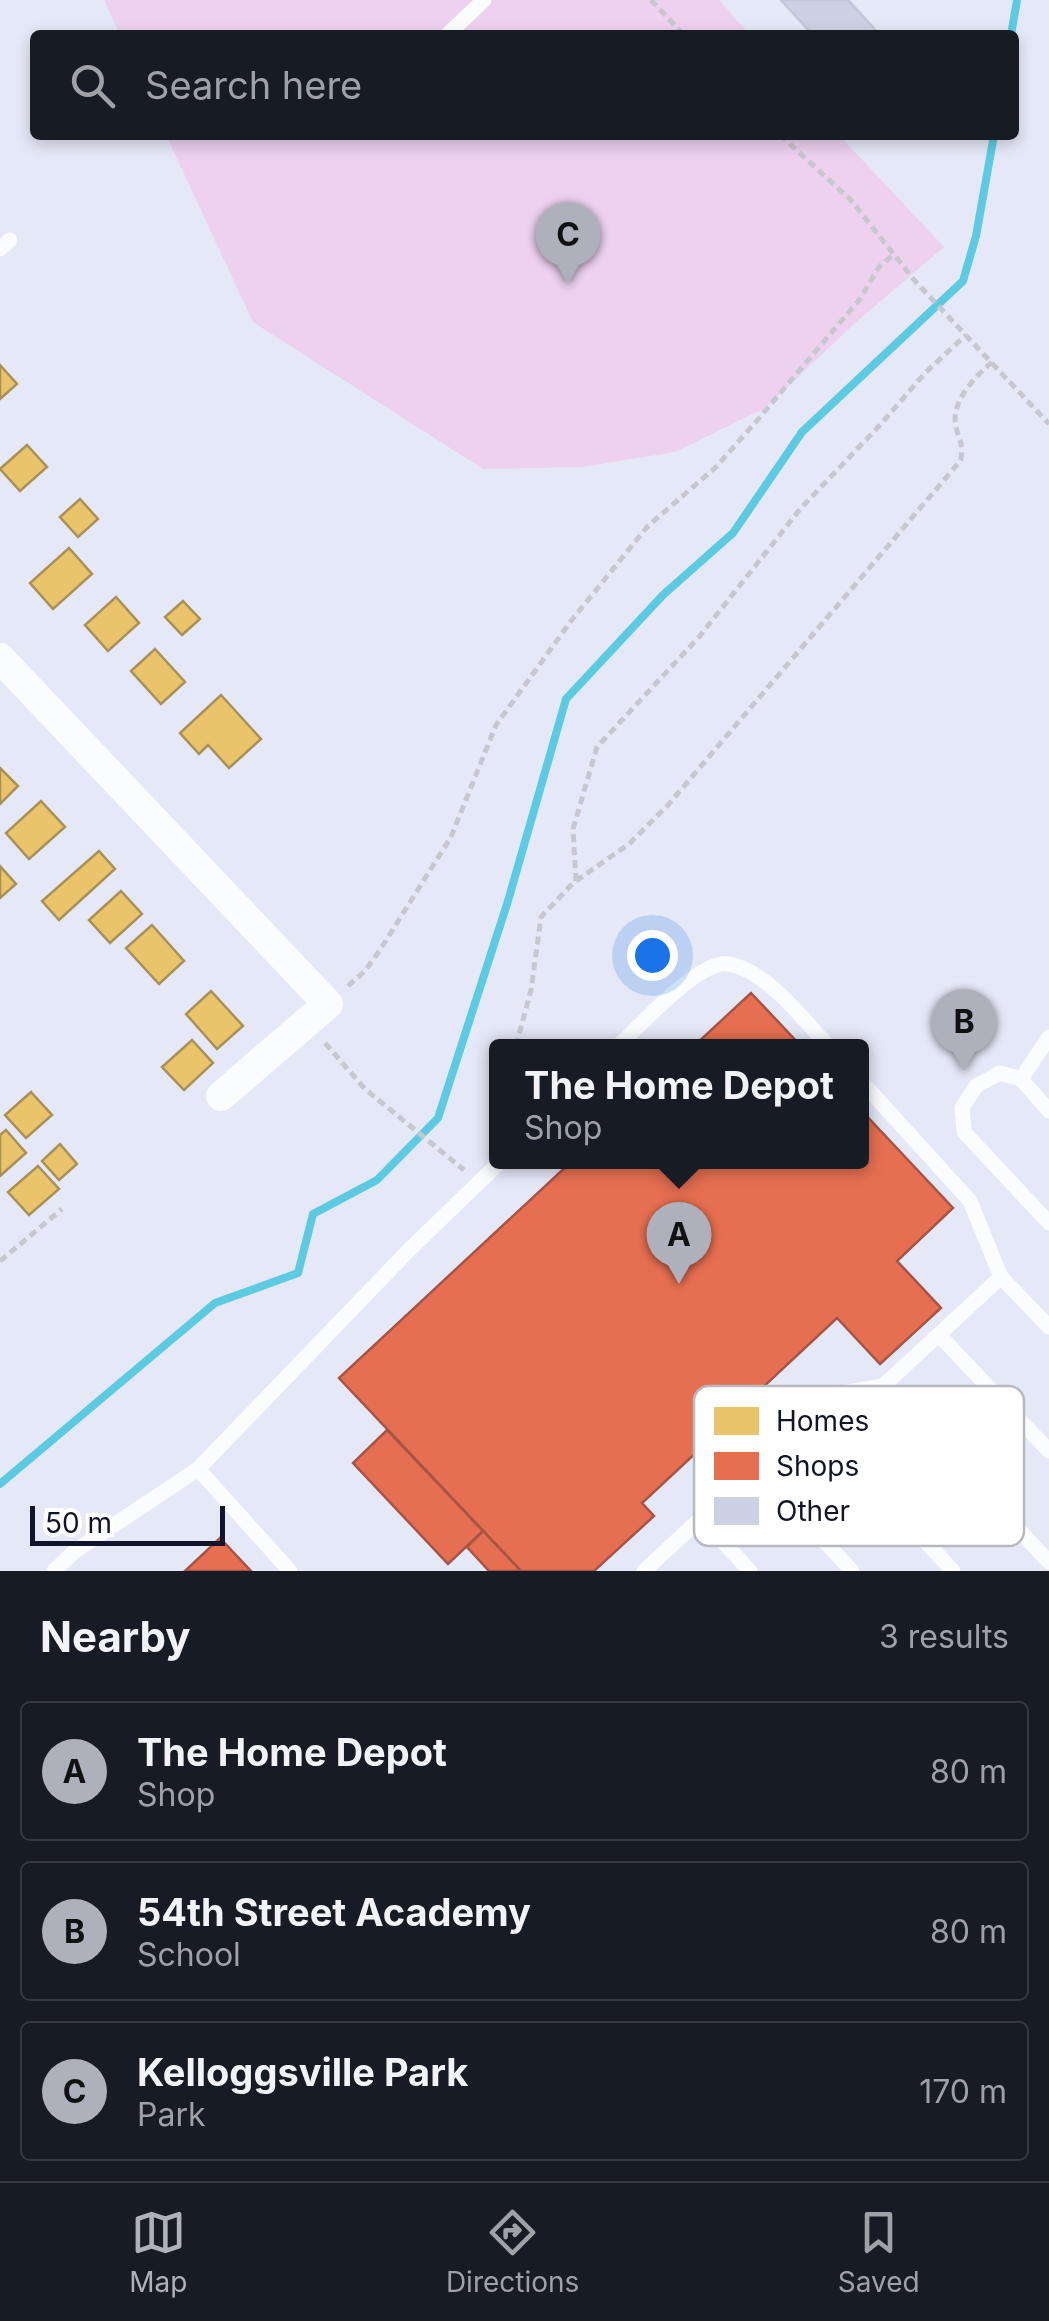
<!DOCTYPE html>
<style>
body{margin:0;font-family:Inter,sans-serif;background:#242831;color:#f1f3f6}
.scale{position:absolute;left:30px;bottom:25px;width:195px;box-sizing:border-box;padding-left:10px;border:5px solid #10152b;border-top:0;font-size:28px;line-height:35px;white-space:nowrap;color:#10152b;-webkit-text-stroke:8px #fff;paint-order:stroke}
.you{position:absolute;left:652px;top:955px;width:35px;height:35px;margin:-25px;border:8px solid #fff;border-radius:50%;background:#1a73e8;box-shadow:0 0 0 15px #1a73e833}
.badge{display:grid;place-items:center;width:65px;height:65px;border-radius:50%;background:#aeb0bb;color:#111;font-size:32px;font-weight:700}
.pin{position:absolute;translate:-50% -82px;filter:drop-shadow(0 2px 5px #0008)}
.pin::after{content:'';position:absolute;top:52px;width:35px;height:30px;background:inherit;clip-path:polygon(0 0,100% 0,50% 100%)}
.popup{position:absolute;left:489px;top:1039px;width:380px;height:130px;box-sizing:border-box;display:grid;place-content:center;border-radius:10px;background:#171b24;filter:drop-shadow(0 2px 8px #0005);font-size:32px;white-space:nowrap;color:#9ea1a6}
.popup b{font-size:38px;color:#f1f3f6}
.popup::after{content:'';position:absolute;left:50%;top:100%;margin-left:-20px;border:20px solid transparent;border-top-color:#171b24}
.list{margin:0;padding:0;list-style:none}
h2{display:flex;justify-content:space-between;align-items:center;height:130px;margin:0;padding:0 40px;font-size:42px}
h2 small{font-size:32px;font-weight:400;color:#9ea1a6}
.list li{display:grid;grid-template-columns:65px 1fr auto;gap:30px;align-items:center;box-sizing:border-box;height:140px;margin:0 20px 20px;padding:0 20px;border:2px solid #363941;border-radius:10px}
.list b{display:block;font-size:38px;white-space:nowrap}
.list p{margin:0;font-size:32px;white-space:nowrap;color:#9ea1a6}
.list em{font-size:32px;font-style:normal;color:#9ea1a6}
.icon{flex:none;width:55px;height:55px;fill:none;stroke:currentColor;stroke-width:2;stroke-linecap:round;stroke-linejoin:round}
.map{position:relative;flex:none;width:1049px;height:1571px;overflow:hidden}
.search{position:absolute;background:#171b24;box-shadow:0 5px 15px #0003;left:30px;right:30px;top:30px;height:110px;display:flex;align-items:center;gap:25px;box-sizing:border-box;padding:0 35px;border-radius:10px;color:#9ea1a6;font-size:38px}
.sheet{height:610px;background:#171b24}
nav{display:flex;justify-content:space-around;align-items:center;box-sizing:border-box;height:140px;border-top:2px solid #363941;background:#171b24;font-size:28px;color:#9ea1a6}
nav a{display:grid;justify-items:center;gap:5px}
nav .on{color:#aeb0bb}
.map>svg:first-child{display:block}
.green{fill:#edd1ef}
.homes{fill:#e9c46a;stroke:#a89057;stroke-width:2.5}
.shops{fill:#e76f51;stroke:#a65446;stroke-width:2.5}
.lines{fill:none;stroke-linecap:round;stroke-linejoin:round}
.stream{stroke:#5ccbe2;stroke-width:8}
.building{fill:#cdd1e4;stroke:#c2c6d8;stroke-width:2.5}
.path{stroke:#c7c8cf;stroke-width:5;stroke-dasharray:8 5;stroke-linecap:butt}
.lane{stroke:#fbfcfe;stroke-width:15}
.street{stroke:#fbfcfe;stroke-width:30}
.key{fill:#fff;stroke:#b7b9bf;stroke-width:2.5}
.key-label{font-size:28px;fill:#10152b}
</style>
<div class="map">
<svg width="1049" height="1571" viewBox="0 0 1049 1571">
<rect width="100%" height="100%" fill="#e5e8f6"/>
<!-- green -->
<g class="green">
<polygon points="104,0 719,0 750,35 120,35"/>
<polygon points="166,135 839,135 944,247 855,323 765,408 675,452 582,467 483,469 253,322"/>
</g>
<!-- homes -->
<g class="homes">
<polygon points="0,365 17,384 0,399"/>
<polygon points="27,445 47,467 20,491 0,469"/>
<polygon points="80,499 98,519 78,537 60,517"/>
<polygon points="69,548 92,574 53,609 30,583"/>
<polygon points="116,597 139,623 108,651 85,625"/>
<polygon points="183,601 200,619 182,635 165,617"/>
<polygon points="155,649 185,682 161,704 131,671"/>
<polygon points="221,695 261,739 229,768 208,745 199,754 180,733"/>
<polygon points="0,768 18,786 0,804"/>
<polygon points="41,801 65,827 29,859 6,833"/>
<polygon points="99,851 115,869 59,920 42,901"/>
<polygon points="0,866 16,884 0,898"/>
<polygon points="121,891 142,914 110,943 89,920"/>
<polygon points="152,925 184,961 159,984 126,948"/>
<polygon points="211,991 243,1026 217,1049 186,1014"/>
<polygon points="192,1040 213,1063 184,1090 162,1067"/>
<polygon points="31,1092 52,1115 26,1138 5,1115"/>
<polygon points="6,1130 26,1153 0,1176 0,1135"/>
<polygon points="60,1144 77,1164 59,1180 42,1161"/>
<polygon points="38,1166 59,1189 29,1215 8,1192"/>
</g>
<!-- shops -->
<g class="shops">
<polygon points="751,993 801,1046 694,1046"/>
<polygon points="862,1111 953,1208 897,1261 941,1308 880,1364 837,1318 760,1390 773,1404 713,1460 701,1448 642,1503 654,1516 594,1571 521,1571 339,1378 571,1162 862,1162"/>
<polygon points="387,1430 483,1531 448,1564 353,1463"/>
<polygon points="483,1531 521,1571 489,1571 467,1547"/>
<polygon points="220,1538 251,1571 185,1571"/>
</g>
<g class="lines">
<!-- stream -->
<g class="stream">
<polyline points="1011,35 1017,0"/>
<polyline points="0,1484 215,1303 298,1273 313,1214 377,1180 438,1118 508,901 566,699 663,595 733,533 802,432 963,281 976,236 994,135"/>
</g>
</g>
<!-- building -->
<polygon class="building" points="781,0 848,0 880,35 813,35"/>
<g class="lines">
<!-- path -->
<g class="path">
<polyline points="651,0 684,35"/>
<polyline points="780,135 850,199 915,281 1049,424"/>
<polyline points="576,881 573,829 597,747 699,637 801,508 881,424 925,373 966,335"/>
<polyline points="348,986 365,971 380,950 451,837 496,725 571,621 647,527 716,467 754,424 860,299 879,267 894,254"/>
<polyline points="325,1043 365,1089 464,1170"/>
<path d="M 516,1046 L 531,990 L 541,917 L 573,883 L 629,844 L 668,805 L 961,460 C 963,440 960,444 956,427 C 950,402 975,377 992,362"/>
<polyline points="0,1261 62,1209"/>
</g>
<!-- lane -->
<g class="lane">
<polyline points="447,35 484,0"/>
<polyline points="0,249 10,240"/>
<path d="M 618,1046 C 640,1026 699,960 728,964 C 765,969 804,1020 828,1046"/>
<polyline points="1021,1079 1049,1037"/>
<polyline points="862,1082 970,1201 1001,1277"/>
<polyline points="1049,1111 1021,1079 1000,1073 976,1086 962,1108 964,1132 1049,1223"/>
<polyline points="939,1335 1049,1451"/>
<polyline points="883,1386 1049,1562"/>
<polyline points="808,1417 953,1571"/>
<polyline points="756,1467 852,1571"/>
<polyline points="198,1469 410,1249 500,1162"/>
<polyline points="701,1518 750,1571"/>
<polyline points="54,1571 75,1551 198,1469 290,1571"/>
<polyline points="644,1571 824,1404 842,1393 883,1386 1001,1277 1049,1327"/>
</g>
<!-- street -->
<polyline class="street" points="0,658 328,1004 221,1096"/>
</g>
<!-- legend -->
<rect x="694" y="1386" width="330" height="160" rx="15" class="key"/>
<rect x="714" y="1407" width="45" height="28" fill="#e9c46a"/>
<rect x="714" y="1452" width="45" height="28" fill="#e76f51"/>
<rect x="714" y="1497" width="45" height="28" fill="#cdd1e4"/>
<g class="key-label">
<text x="776" y="1431">Homes</text>
<text x="776" y="1476">Shops</text>
<text x="776" y="1521">Other</text>
</g>
</svg>
<div class="scale">50 m</div>
<div class="you"></div>
<div class="pin badge" style="left:679px;top:1284px">A</div>
<div class="popup"><b>The Home Depot</b>Shop</div>
<div class="pin badge" style="left:964px;top:1071px">B</div>
<div class="pin badge" style="left:568px;top:284px">C</div>
<div class="search"><svg class="icon" aria-label="search" viewBox="0 0 24 24"><circle cx="10" cy="10" r="6"/><path d="M15 15l6 6"/></svg>Search here</div>
</div>
<section class="sheet">
<h2>Nearby<small>3 results</small></h2>
<ul class="list">
<li><span class="badge">A</span><div><b>The Home Depot</b><p>Shop</p></div><em>80 m</em></li>
<li><span class="badge">B</span><div><b>54th Street Academy</b><p>School</p></div><em>80 m</em></li>
<li><span class="badge">C</span><div><b>Kelloggsville Park</b><p>Park</p></div><em>170 m</em></li>
</ul>
</section>
<nav>
<a class="on"><svg class="icon" aria-label="map" viewBox="0 0 24 24"><path d="M3 6l6-2 6 2 6-2v14l-6 2-6-2-6 2zM9 4v14M15 6v14"/></svg>Map</a>
<a><svg class="icon" aria-label="directions" viewBox="0 0 24 24"><path d="M12 3l9 9-9 9-9-9zM9 14v-3h6M13 9l2 2-2 2"/></svg>Directions</a>
<a><svg class="icon" aria-label="saved" viewBox="0 0 24 24"><path d="M7 4h10v16l-5-4-5 4z"/></svg>Saved</a>
</nav>
